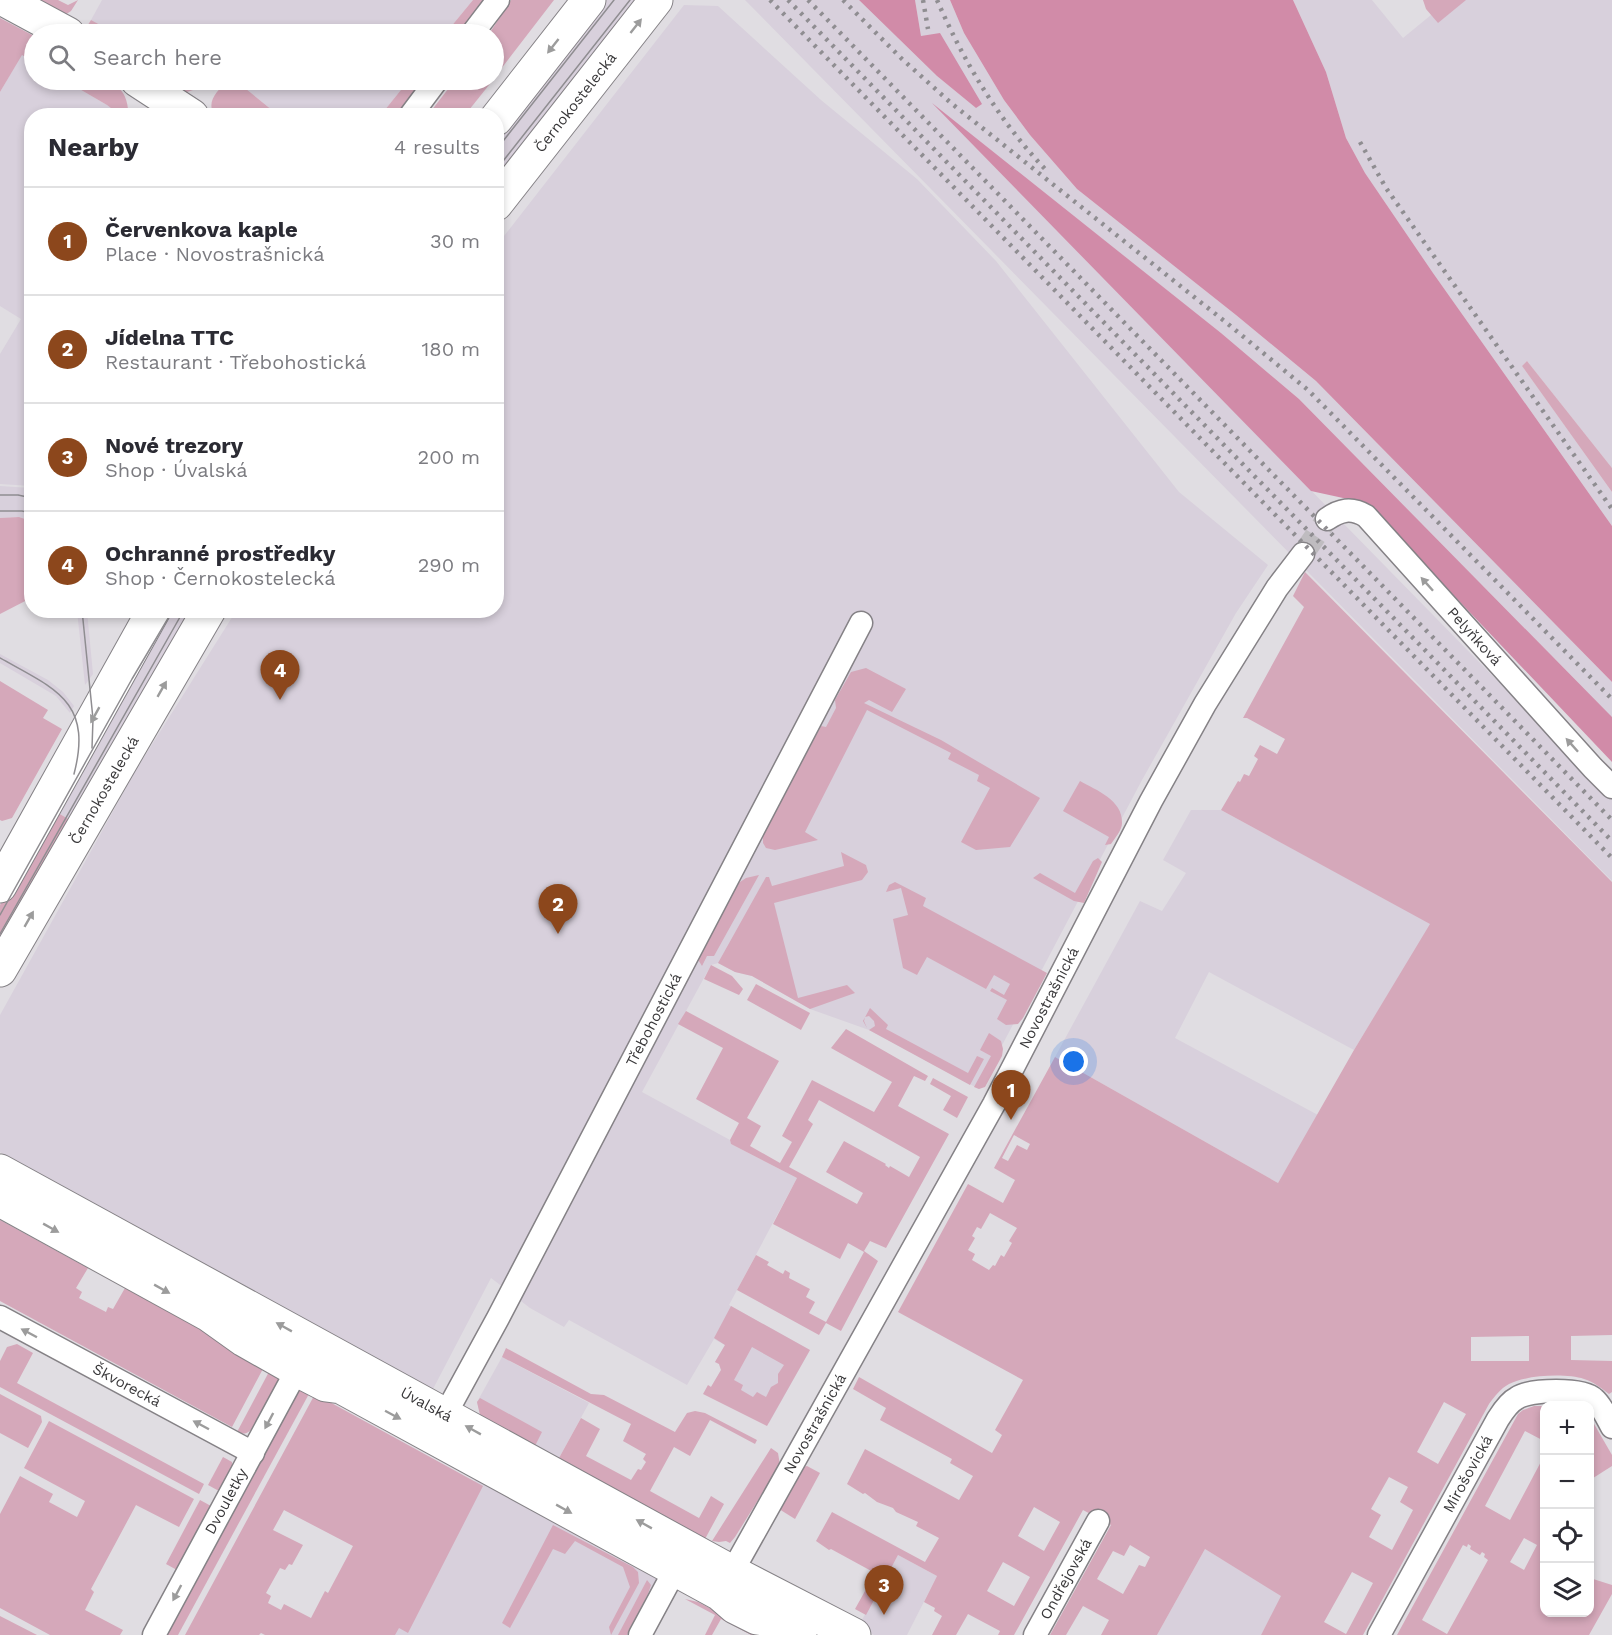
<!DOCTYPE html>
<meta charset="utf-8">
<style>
body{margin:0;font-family:"Work Sans",sans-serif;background:#f7f7f7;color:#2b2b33}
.controls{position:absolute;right:18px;bottom:18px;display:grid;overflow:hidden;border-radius:12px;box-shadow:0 3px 9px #0003}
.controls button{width:54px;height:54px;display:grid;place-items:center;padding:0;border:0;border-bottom:2px solid #e1e1e2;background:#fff;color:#2b2b33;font:30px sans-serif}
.you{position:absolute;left:1074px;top:1062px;width:21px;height:21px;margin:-15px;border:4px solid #fff;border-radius:50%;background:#1a73e8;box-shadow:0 0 0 9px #1a73e833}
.badge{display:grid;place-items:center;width:39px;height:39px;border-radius:50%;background:#8c471c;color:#fff;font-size:20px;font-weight:700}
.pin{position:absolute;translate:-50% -50px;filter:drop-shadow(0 2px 3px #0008)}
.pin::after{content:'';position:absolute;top:32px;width:21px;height:18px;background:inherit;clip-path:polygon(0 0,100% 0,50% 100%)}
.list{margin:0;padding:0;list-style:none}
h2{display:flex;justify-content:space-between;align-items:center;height:78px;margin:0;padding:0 24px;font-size:26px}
h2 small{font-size:20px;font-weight:400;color:#7c7c81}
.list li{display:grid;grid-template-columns:39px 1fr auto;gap:18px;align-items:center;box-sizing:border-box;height:108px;padding:0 24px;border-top:2px solid #e1e1e2}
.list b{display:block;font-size:22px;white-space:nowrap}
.list p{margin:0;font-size:20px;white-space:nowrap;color:#7c7c81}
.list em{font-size:20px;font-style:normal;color:#7c7c81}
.icon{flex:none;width:33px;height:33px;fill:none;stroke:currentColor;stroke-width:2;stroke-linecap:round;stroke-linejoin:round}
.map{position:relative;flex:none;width:1612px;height:1635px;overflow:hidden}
.search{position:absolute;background:#fff;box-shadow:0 3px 9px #0003;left:24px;top:24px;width:480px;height:66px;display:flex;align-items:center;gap:15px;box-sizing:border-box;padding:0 21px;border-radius:33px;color:#7c7c81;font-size:22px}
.panel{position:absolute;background:#fff;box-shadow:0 3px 9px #0003;left:24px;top:108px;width:480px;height:510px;border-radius:24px}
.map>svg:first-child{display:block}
.built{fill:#d8d0dc}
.green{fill:#d5a8ba;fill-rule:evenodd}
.forest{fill:#d18ba8}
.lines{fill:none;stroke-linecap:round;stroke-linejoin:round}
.street-tunnel{stroke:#bfbcc0;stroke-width:22;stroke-dasharray:22 11;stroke-linecap:butt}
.street-casing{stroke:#858286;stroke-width:25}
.secondary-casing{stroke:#858286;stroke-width:35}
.street{stroke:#fff;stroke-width:22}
.secondary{stroke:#fff;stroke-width:33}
.tram{stroke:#8f8d91;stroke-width:1.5}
.rail{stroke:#8f8d91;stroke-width:4.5;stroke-dasharray:3 6;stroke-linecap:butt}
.oneway{fill:#9c9c9c}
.labels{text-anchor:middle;stroke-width:4.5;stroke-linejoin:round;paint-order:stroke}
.street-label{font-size:15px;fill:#39383a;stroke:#fff}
</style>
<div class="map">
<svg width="1612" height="1635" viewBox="0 0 1612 1635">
<rect width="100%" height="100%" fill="#e0dde2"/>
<!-- built -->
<g class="built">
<polygon points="102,0 473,0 445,34 117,34 91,20"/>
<polygon points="604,0 640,0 497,183 496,139"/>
<polygon points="745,0 859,0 937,76 976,108 973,90 957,64 921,36 915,0 950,0 964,33 1004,100 1030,135 1077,189 1236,315 1316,381 1612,682 1612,717 1299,399 1221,333 938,109 1612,798 1612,881"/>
<polygon points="1293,0 1372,0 1403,38 1431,15 1423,0 1612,0 1612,468 1527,361 1522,366 1612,492 1612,526 1433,273 1365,173 1346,138 1326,72"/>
<polygon points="684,5 718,6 821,100 917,179 996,261 1179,492 1268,565 1236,613 1142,780 979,1089 869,1030 810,1009 752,976 735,972 718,963 711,965 642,1092 730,1140 731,1144 797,1178 729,1305 810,1350 769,1423 708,1385 711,1387 721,1370 719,1364 715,1362 725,1345 714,1339 687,1385 569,1320 564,1327 530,1308 491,1278 433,1389 0,1152 0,1015 136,770 236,611 496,610 497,245"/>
<polygon points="22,54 34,62 34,80 64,80 107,105 120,115 32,116 31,486 0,484 0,354 21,319 0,306 0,92"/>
<polygon points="235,80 409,80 380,116 278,115"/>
<polygon points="0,486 31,488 31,521 19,517 0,518"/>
<polygon points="77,611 87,611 93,674 85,685"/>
<polygon points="165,611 195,611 70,820 53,810"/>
<polygon points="0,654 48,680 63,692 74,706 70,713 56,696 0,663"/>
<polygon points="1191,810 1221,810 1431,924 1354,1050 1209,972 1175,1038 1318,1115 1278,1183 1055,1057 1140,901 1162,911 1186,873 1163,860"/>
<polygon points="502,1357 589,1403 559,1458 480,1415 477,1402"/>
<polygon points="478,1474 662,1576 631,1635 391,1635"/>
<polygon points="1205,1549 1282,1596 1261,1635 1157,1635"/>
<polygon points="898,1555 937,1576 907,1635 874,1635 858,1627"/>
</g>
<!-- green -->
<g class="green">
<polygon points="32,0 58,0 68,5 78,0 71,11 65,15"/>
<polygon points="473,0 489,0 462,34 445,34"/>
<polygon points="511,0 554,0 494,78 494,34 489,34"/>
<polygon points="1423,0 1466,0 1438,23 1426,9"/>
<polygon points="0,18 34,36 34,62 22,55 0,92"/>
<polygon points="91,20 117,34 91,34 86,28"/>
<path d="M 64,80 C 90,79 125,74 128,109 L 133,109 L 131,115 L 120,115 L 107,105 Z"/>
<polygon points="160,80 203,80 193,90 184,93"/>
<path d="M 228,80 L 235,80 L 278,115 L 214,115 C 206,100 218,91 228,80 Z"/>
<polygon points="409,80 427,80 399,115 380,116"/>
<polygon points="455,80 493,80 465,115 428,115"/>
<polygon points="1527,361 1612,468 1612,492 1522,366"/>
<polygon points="19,517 31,521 31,598 0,614 0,518"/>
<path d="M 1305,572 L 1612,882 L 1612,1335 L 1571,1336 L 1571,1360 L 1612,1361 L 1612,1392 L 1609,1394 C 1601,1388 1594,1382 1584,1379 C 1566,1373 1526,1375 1509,1384 C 1500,1389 1495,1396 1489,1404 L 1363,1635 L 1261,1635 L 1281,1596 L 1205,1549 L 1157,1635 L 1101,1635 L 1109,1620 L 1083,1606 L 1066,1635 L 1050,1635 L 1111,1525 L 1083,1510 L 1014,1635 L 998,1635 L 1000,1631 L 968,1614 L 956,1635 L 932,1635 L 942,1616 L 934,1611 L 935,1608 L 924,1602 L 937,1576 L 898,1555 L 866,1615 L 855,1609 L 875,1573 L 831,1549 L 829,1550 L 816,1541 L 832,1512 L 925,1562 L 939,1538 L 916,1526 L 918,1522 L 896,1512 L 893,1508 L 877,1502 L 865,1493 L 863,1494 L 847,1484 L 865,1449 L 959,1500 L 973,1476 L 950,1463 L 952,1459 L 880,1420 L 886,1408 L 853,1389 L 859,1377 L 992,1453 L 1002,1435 L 995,1430 L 1023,1380 L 898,1312 L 968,1184 L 1003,1203 L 1015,1180 L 994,1168 L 1055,1057 L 1278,1183 L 1354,1050 L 1430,924 L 1221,810 L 1238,781 L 1240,782 L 1244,774 L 1249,776 L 1258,759 L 1254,756 L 1260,745 L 1277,754 L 1285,739 L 1247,718 L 1243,718 L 1304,607 L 1293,596 ZM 1014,1135 L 1030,1144 L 1027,1150 L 1017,1145 L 1008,1161 L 1002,1158 ZM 990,1213 L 1017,1228 L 1009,1241 L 1012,1243 L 1004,1257 L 1001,1255 L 995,1266 L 993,1265 L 989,1270 L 972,1260 L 975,1254 L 968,1250 L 975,1238 L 972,1236 L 977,1227 L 981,1229 ZM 1529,1336 L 1529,1361 L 1471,1361 L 1471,1337 ZM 1444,1402 L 1466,1414 L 1438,1464 L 1417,1452 ZM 1389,1477 L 1408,1487 L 1400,1502 L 1413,1510 L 1392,1550 L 1369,1537 L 1381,1515 L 1371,1509 ZM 1034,1507 L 1060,1522 L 1044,1551 L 1018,1536 ZM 1130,1545 L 1150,1557 L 1145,1567 L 1139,1565 L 1123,1594 L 1097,1579 L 1113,1551 L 1124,1556 ZM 1003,1562 L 1030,1577 L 1014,1606 L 987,1591 ZM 1352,1572 L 1373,1583 L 1346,1634 L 1324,1622 Z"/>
<polygon points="866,668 906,689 892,712 869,700 864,703 941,740 1040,798 1010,847 976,850 961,842 990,788 977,781 979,775 948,759 951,753 867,710 805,832 818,840 775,850 766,848 763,843 763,835 821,726 826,727 836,708 835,700 851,672"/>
<polygon points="0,681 48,710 43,718 62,729 12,818 2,821 0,820"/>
<path d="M 1080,781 C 1096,790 1123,800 1122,823 C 1122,830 1115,838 1111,844 L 1105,845 L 1109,837 L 1063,811 Z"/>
<polygon points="53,810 70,820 0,944 0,905"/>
<polygon points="841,852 866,865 868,872 862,880 774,903 798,998 847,985 855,993 810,1009 752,976 735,972 718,963 766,877 769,877 772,886 844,866"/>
<polygon points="1098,858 1102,862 1084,903 1074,901 1033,878 1040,873 1075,893 1093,861"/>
<polygon points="759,875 714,956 707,956 702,966 697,958 737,884 746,878"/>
<polygon points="895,882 926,898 923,906 1047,973 1023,1018 1018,1024 1006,1025 997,1019 1007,1000 990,991 992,988 1004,995 1010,984 994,975 986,989 927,957 917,975 903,968 893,919 908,915 901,888 886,892 889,885"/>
<polygon points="711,965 732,976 743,989 739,995 704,979"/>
<polygon points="756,984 810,1013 801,1030 747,1000"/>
<polygon points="870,1008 888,1025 886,1029 968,1073 977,1056 984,1059 970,1085 869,1030 875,1026 874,1021 869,1016 865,1017 864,1021 867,1028 863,1021"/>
<path d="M 686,1011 L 779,1061 L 747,1118 L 761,1126 L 750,1146 L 780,1163 L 792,1142 L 782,1136 L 812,1080 L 874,1112 L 892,1082 L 831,1048 L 846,1029 L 928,1076 L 925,1081 L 914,1076 L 898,1106 L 949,1134 L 886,1248 L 870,1241 L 864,1251 L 878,1261 L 841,1331 L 826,1323 L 819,1335 L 737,1290 L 756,1255 L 769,1262 L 767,1265 L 783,1274 L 785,1270 L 790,1273 L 789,1278 L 810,1289 L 806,1297 L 815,1302 L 809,1313 L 826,1322 L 864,1252 L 848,1243 L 840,1259 L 773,1224 L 797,1178 L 731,1144 L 730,1140 L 739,1123 L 696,1099 L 723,1048 L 678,1024 ZM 819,1100 L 920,1157 L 909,1177 L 890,1166 L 889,1168 L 885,1165 L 886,1164 L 844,1141 L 826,1172 L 863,1193 L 857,1204 L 789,1167 L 813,1124 L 808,1120 Z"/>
<polygon points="989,1033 1001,1041 1003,1049 1002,1056 985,1087 979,1089 974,1087 991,1056 980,1050"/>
<polygon points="933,1078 968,1097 957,1118 943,1110 951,1096 930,1084"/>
<polygon points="0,1220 88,1268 76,1288 82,1292 79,1298 106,1312 108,1307 113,1309 125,1288 265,1365 232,1427 0,1301"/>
<path d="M 731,1306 L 810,1350 L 767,1426 L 703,1394 L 708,1385 L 711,1387 L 721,1370 L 719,1364 L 715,1362 L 725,1345 L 714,1338 ZM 752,1347 L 784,1365 L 778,1374 L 778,1383 L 771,1387 L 766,1397 L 757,1392 L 753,1397 L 741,1390 L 743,1385 L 734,1380 Z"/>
<polygon points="17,1344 33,1353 17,1383 204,1484 199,1494 0,1387 0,1361 7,1347"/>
<polygon points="506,1348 591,1394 604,1395 675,1432 687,1413 695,1411 705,1413 757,1440 755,1444 710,1420 690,1456 674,1447 650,1491 699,1518 711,1496 724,1504 705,1539 559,1458 581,1418 600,1429 586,1456 631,1480 638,1469 641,1470 646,1462 643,1459 646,1454 623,1441 631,1424 502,1357"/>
<path d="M 271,1368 L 282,1374 L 255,1425 C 250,1432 245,1436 237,1432 Z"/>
<polygon points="298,1386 310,1392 178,1635 163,1635"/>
<polygon points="0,1394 41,1416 42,1422 28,1448 0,1433"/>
<path d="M 315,1394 L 483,1486 L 408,1633 L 399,1628 L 395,1635 L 265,1635 L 261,1633 L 259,1635 L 185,1635 ZM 284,1510 L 353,1546 L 328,1593 L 325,1591 L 311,1618 L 284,1604 L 281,1610 L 268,1603 L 271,1596 L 266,1593 L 280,1568 L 285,1570 L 289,1564 L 292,1565 L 303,1545 L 273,1530 Z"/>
<polygon points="480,1398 542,1432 535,1446 480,1415 477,1402"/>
<path d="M 1534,1406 L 1544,1406 L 1544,1441 L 1525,1431 L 1485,1506 L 1510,1520 L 1544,1456 L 1544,1612 L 1590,1612 L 1590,1578 L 1612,1585 L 1612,1594 L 1589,1635 L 1397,1635 L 1518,1414 L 1523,1410 ZM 1524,1538 L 1537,1545 L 1524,1570 L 1510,1562 ZM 1468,1544 L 1471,1546 L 1470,1549 L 1480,1555 L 1482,1552 L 1485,1554 L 1484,1557 L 1488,1560 L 1447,1634 L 1422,1620 L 1463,1545 L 1467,1547 Z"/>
<polygon points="1590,1417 1612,1455 1612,1466 1590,1480"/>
<polygon points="49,1421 194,1499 179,1527 136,1505 91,1589 94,1592 85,1610 123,1630 120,1635 50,1635 0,1608 0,1514 20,1476 53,1494 49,1502 77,1517 85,1501 24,1468"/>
<polygon points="771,1448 778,1453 780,1465 735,1537 730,1543 726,1541 719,1542 712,1541"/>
<polygon points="223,1457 232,1462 232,1466 219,1491 208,1485"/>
<polygon points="807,1466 820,1473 795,1519 779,1509 803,1467"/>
<polygon points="200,1500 211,1506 177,1570 166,1564"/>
<polygon points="553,1525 633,1567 638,1572 639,1583 611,1635 609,1627 630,1587 623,1567 575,1541 565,1554 553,1549 510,1628 502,1623"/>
<polygon points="647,1580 651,1585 648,1594 627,1635 618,1635"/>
<polygon points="685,1599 698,1602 762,1635 751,1635 721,1619 712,1635 705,1635 715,1615"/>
<polygon points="0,1616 37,1635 0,1635"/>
</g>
<!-- forest -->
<g class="forest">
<polygon points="859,0 915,0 921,36 940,33 982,104 976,108 937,76"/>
<polygon points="950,0 1293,0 1326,72 1346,138 1365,173 1433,273 1612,526 1612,682 1316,381 1236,315 1077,189 1030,135 1004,100 964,33"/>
<polygon points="932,103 1221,333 1299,399 1612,717 1612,762 1366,503 1311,491"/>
</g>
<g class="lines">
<!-- street-tunnel -->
<polyline class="street-tunnel" points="1303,554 1327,519"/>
<defs>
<g id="street">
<polyline points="472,34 498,0"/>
<polyline points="410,116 437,80"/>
<path id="s1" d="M 1327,519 C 1340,510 1351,507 1366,516 L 1593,768 L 1612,787"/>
<path id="s2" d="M 0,1317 L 253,1453"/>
<path id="s3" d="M 445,1415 L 498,1318 L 861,623"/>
<path id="s4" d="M 732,1572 L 994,1104 L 1151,801 L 1205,704 L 1277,588 L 1303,554"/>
<path id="s5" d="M 154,1635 L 297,1370"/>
<polyline points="640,1635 675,1570"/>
<path id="s6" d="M 1035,1635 L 1098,1521"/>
<path id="s7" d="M 1379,1635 L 1498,1419 C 1503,1411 1509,1402 1517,1398 C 1530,1389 1583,1388 1594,1399 C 1602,1406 1607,1418 1612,1427"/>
</g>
<g id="secondary">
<polyline points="5,0 68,34"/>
<polyline points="137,80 192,116"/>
<polyline points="496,119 589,0"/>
<path id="s8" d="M 496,204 L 656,0"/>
<polyline points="0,886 154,610"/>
<path id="s9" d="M 0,970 L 209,610"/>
<path id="s10" d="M 0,1171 L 732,1572 L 854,1635"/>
<polyline points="0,1200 209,1315 244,1340 297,1370 326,1385 341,1387 720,1594 735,1607 757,1618 772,1620 800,1635"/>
</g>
</defs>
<!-- street casing -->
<use href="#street" class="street-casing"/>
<!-- secondary casing -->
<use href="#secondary" class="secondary-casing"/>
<!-- street -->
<use href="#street" class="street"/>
<!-- secondary -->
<use href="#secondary" class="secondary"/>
<!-- tram -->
<g class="tram">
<polyline points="496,150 614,0"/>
<polyline points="496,170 630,0"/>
<polyline points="0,495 18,495 32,498"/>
<polyline points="0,511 22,511 32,513"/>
<polyline points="82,610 93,719 92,748"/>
<path d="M 0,658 C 55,689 93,701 74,774"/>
<polyline points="0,915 132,679 173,610"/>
<polyline points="0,934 184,610"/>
</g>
<!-- rail -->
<g class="rail">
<polyline points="770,0 1612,858"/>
<polyline points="788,0 1612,841"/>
<polyline points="808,0 1612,820"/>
<polyline points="843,0 902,59 951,103 1228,324 1308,390 1612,699"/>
<polyline points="923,0 928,29"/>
<path d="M 937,0 C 964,62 999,121 1046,170"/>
<polyline points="1360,142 1386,188 1612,509"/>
</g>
</g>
<!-- one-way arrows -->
<defs><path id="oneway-solid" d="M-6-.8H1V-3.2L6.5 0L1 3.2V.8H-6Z" transform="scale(1.5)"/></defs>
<g class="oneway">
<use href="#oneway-solid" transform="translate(636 26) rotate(-52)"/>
<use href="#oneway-solid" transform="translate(553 46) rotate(128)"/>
<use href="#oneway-solid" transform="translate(1427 584) rotate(-132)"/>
<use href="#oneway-solid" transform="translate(162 689) rotate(-60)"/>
<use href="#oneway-solid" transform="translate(95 715) rotate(119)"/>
<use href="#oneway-solid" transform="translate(1572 745) rotate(-132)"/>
<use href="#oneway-solid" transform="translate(29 919) rotate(-60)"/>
<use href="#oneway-solid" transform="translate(51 1228) rotate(29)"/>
<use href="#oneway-solid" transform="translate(162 1289) rotate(29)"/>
<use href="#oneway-solid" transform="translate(284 1327) rotate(-151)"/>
<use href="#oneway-solid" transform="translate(29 1333) rotate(-152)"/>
<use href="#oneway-solid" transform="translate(393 1415) rotate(28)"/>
<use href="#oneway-solid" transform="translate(269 1421) rotate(118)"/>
<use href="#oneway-solid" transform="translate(201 1425) rotate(-152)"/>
<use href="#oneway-solid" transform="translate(473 1430) rotate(-151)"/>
<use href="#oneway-solid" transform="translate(564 1509) rotate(29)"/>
<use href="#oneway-solid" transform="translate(644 1524) rotate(-151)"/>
<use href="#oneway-solid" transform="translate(177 1593) rotate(118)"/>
</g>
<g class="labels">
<!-- street labels -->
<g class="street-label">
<text dy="5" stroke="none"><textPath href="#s8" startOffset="129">Černokostelecká</textPath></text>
<text dy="5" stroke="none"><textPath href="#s1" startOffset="204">Pelyňková</textPath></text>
<text dy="5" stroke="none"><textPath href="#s9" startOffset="208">Černokostelecká</textPath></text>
<text dy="5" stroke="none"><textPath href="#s4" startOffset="656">Novostrašnická</textPath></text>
<text dy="5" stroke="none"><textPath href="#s3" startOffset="447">Třebohostická</textPath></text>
<text dy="5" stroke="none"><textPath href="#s2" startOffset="144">Škvorecká</textPath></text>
<text dy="5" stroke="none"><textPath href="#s10" startOffset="486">Úvalská</textPath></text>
<text dy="5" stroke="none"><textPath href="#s4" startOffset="170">Novostrašnická</textPath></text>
<text dy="5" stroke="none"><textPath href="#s7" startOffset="184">Mirošovická</textPath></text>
<text dy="5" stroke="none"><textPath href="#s5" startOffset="152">Dvouletky</textPath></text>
<text dy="5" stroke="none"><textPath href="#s6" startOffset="64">Ondřejovská</textPath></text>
</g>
</g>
</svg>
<div class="controls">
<button>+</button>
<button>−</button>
<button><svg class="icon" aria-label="locate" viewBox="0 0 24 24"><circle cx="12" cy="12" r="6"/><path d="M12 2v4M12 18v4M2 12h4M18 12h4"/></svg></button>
<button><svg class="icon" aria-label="layers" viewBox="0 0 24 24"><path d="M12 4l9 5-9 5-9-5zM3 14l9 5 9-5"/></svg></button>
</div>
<div class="you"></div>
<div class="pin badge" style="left:1011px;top:1120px">1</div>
<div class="pin badge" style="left:558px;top:934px">2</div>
<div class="pin badge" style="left:884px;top:1615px">3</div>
<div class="pin badge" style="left:280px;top:700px">4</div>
<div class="search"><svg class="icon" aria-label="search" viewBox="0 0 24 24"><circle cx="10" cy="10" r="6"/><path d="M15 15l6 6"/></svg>Search here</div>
<section class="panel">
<h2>Nearby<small>4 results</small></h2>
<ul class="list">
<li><span class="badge">1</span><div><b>Červenkova kaple</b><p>Place · Novostrašnická</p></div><em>30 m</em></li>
<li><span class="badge">2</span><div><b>Jídelna TTC</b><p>Restaurant · Třebohostická</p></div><em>180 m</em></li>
<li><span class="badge">3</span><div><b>Nové trezory</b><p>Shop · Úvalská</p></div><em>200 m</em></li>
<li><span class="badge">4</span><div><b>Ochranné prostředky</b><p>Shop · Černokostelecká</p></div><em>290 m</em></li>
</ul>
</section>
</div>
